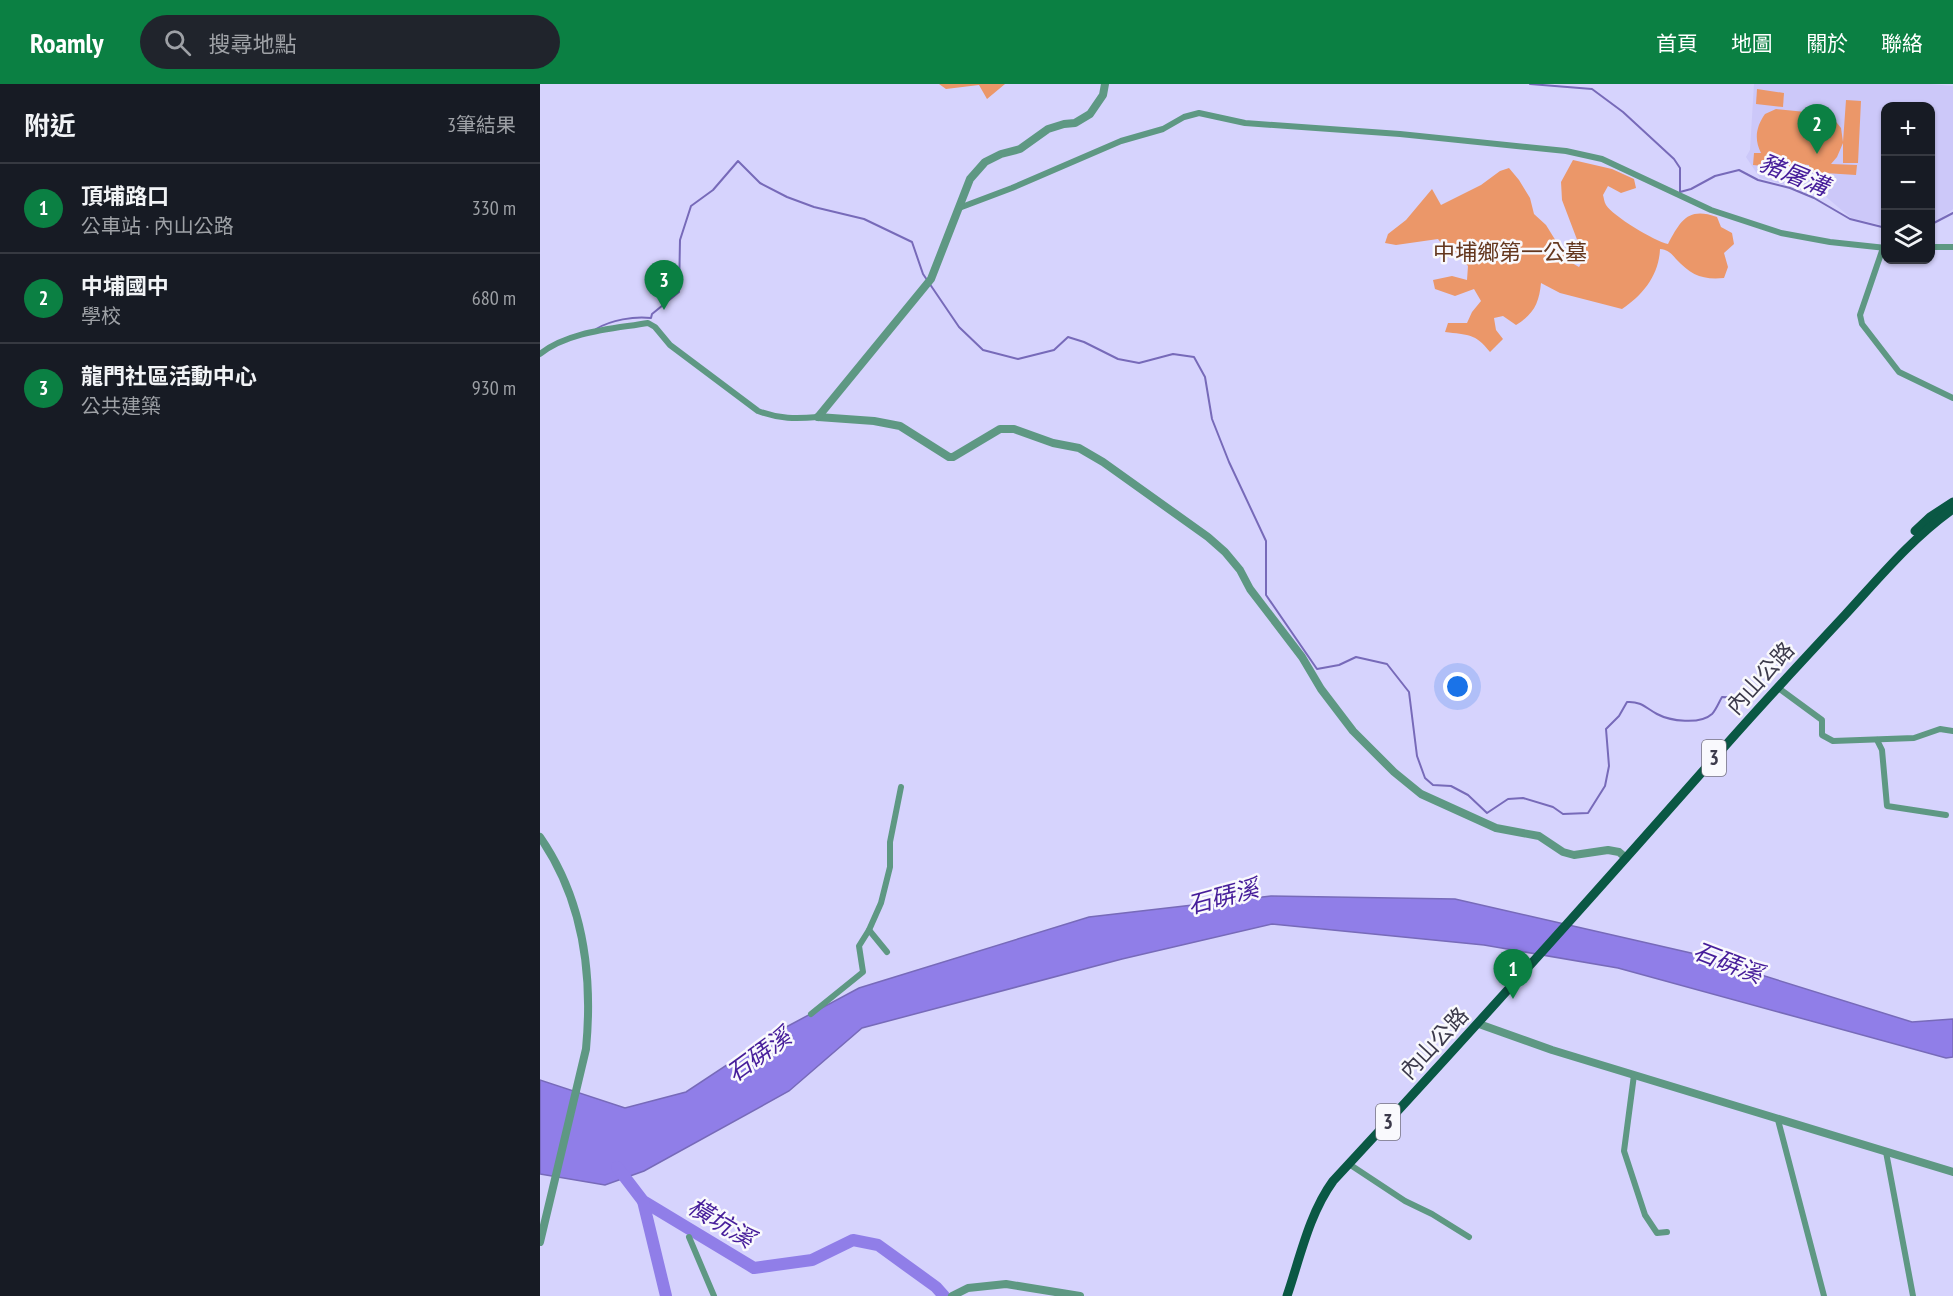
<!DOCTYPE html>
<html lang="zh-TW">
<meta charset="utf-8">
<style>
body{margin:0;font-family:"PT Sans Narrow","Noto Sans TC",sans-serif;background:#20242c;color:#f1f3f6}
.controls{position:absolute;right:18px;top:18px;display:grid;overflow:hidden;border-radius:12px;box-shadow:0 2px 4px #0004}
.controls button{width:54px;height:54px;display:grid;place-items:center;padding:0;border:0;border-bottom:2px solid #363941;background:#171b24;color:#f1f3f6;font:30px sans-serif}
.you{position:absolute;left:918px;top:603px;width:21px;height:21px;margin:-15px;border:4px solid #fff;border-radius:50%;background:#1a73e8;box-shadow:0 0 0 9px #1a73e833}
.badge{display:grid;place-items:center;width:39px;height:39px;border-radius:50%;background:#0b8043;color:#fff;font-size:20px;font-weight:700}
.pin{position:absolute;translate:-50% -50px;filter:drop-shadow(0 2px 3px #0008)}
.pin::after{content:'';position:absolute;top:32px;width:21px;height:18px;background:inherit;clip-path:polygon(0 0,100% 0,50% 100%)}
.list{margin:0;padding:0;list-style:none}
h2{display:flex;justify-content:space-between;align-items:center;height:78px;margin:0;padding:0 24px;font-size:26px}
h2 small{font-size:20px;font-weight:400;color:#9ea1a6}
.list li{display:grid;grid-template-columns:39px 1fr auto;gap:18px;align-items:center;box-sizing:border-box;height:90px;padding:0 24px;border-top:2px solid #363941}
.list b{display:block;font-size:22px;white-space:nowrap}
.list p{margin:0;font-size:20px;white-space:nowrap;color:#9ea1a6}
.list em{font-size:20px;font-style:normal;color:#9ea1a6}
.icon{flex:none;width:33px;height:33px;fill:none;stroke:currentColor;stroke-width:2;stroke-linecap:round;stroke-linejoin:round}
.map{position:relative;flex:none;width:1413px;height:1212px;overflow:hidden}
header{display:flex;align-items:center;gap:36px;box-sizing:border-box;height:84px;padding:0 30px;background:#0b8043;color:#fff}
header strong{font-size:28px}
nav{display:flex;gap:33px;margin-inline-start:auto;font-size:21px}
.search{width:420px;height:54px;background:#20242c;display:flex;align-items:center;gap:15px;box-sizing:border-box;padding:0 21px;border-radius:33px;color:#9ea1a6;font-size:22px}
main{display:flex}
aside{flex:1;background:#171b24}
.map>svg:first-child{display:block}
.built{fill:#ccc8f9}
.green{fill:#eb9769}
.water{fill:#907ee8;stroke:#776ab9;stroke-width:1.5}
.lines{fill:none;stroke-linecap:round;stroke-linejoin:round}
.stream{stroke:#776ab9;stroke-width:2}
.river{stroke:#907ee8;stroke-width:12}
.minor{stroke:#5e9883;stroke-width:6}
.tertiary{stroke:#5e9883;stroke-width:8}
.primary{stroke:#0a5844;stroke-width:9}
.labels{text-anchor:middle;stroke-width:5;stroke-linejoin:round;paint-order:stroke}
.shield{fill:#f9f9fd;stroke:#757380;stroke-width:1.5}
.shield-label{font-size:21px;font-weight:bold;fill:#3c3a4b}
.park-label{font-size:22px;fill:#64371e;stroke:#f9f9fd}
.street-label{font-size:22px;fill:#3c3a4b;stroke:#f9f9fd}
.water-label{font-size:24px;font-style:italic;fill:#461d9a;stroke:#f9f9fd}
</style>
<header>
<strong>Roamly</strong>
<div class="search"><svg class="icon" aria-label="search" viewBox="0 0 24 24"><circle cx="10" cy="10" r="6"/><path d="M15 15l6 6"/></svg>搜尋地點</div>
<nav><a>首頁</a><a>地圖</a><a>關於</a><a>聯絡</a></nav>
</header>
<main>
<aside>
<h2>附近<small>3筆結果</small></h2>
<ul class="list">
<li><span class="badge">1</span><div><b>頂埔路口</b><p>公車站 · 內山公路</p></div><em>330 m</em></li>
<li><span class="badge">2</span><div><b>中埔國中</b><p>學校</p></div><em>680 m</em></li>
<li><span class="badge">3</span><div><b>龍門社區活動中心</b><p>公共建築</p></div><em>930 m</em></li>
</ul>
</aside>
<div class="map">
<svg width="1413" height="1212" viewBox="0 0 1413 1212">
<rect width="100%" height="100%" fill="#d6d3fd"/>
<!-- built -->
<polygon class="built" points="1214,0 1390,0 1413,2 1413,125 1399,136 1391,138 1390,22 1346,22 1345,142 1311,134 1285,112 1220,94 1206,73 1210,66"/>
<!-- green -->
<g class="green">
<polygon points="399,0 465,0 447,15 439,1 406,5"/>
<polygon points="1217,5 1244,9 1243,23 1216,20"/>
<path d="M 1306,16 L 1321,17 L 1318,79 L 1303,79 L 1303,59 L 1297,73 L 1291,80 L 1317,81 L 1316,91 L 1269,88 L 1269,81 L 1256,80 L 1254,85 L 1213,81 L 1214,69 L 1221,69 C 1214,55 1216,43 1225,30 L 1236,25 L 1286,30 L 1293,34 L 1301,44 L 1303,58 Z"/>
<path d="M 1033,76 L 1072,85 L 1094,95 L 1096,104 L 1081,109 L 1068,102 L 1063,111 C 1064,114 1064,118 1066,121 C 1073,132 1114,157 1128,160 C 1141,136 1148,123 1177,133 L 1181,143 L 1192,149 L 1194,160 L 1184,169 L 1188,183 L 1184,194 C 1162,196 1151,191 1136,175 C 1131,169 1128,166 1120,165 C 1119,191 1103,211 1082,225 L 1020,209 L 1001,199 C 999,219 994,230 976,241 L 963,232 L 954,234 L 956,246 L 963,255 L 950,268 C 935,249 928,251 905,248 L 908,239 L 927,239 L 932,228 L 941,217 L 934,205 L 915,212 L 895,205 L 893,196 L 912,192 L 927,196 L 928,182 L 917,169 L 904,163 L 898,155 L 856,161 L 845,159 L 848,150 L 866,136 L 892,105 L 901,121 L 941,101 L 960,87 L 969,84 L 979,96 L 990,114 L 994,130 L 1006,141 L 1019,162 L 1032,179 L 1039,183 L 1044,174 L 1022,116 L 1021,98 Z"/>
</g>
<!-- water -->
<polygon class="water" points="731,812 915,815 1151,869 1372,938 1413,935 1413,973 1406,974 1078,884 944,861 732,840 582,875 322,944 249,1007 104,1087 65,1101 0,1090 0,996 85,1024 146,1008 235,949 319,904 549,833"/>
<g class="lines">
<!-- stream -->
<g class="stream">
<polyline points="990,0 1052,5 1083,28 1134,75 1140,84 1140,108 1151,105 1175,92 1199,86 1218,96 1250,104 1274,114 1310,135 1346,144"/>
<polyline points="1390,141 1413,129"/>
<path d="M 56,245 C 71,236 94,232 111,234 L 112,230 L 139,208 L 140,156 L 151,122 L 173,106 L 198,77 L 220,99 L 247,113 L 274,123 L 324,135 L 372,158 L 383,190 L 419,243 L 443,266 L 478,275 L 514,266 L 528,253 L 544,258 L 578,275 L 599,279 L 633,270 L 654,273 L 665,293 L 672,335 L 689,378 L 726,457 L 726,511 L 777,585 L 799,581 L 816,573 L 847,580 L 869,608 L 877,672 L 885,694 L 893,701 L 911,702 L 928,711 L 947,729 L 968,715 L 983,714 L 1013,723 L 1023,730 L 1048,729 L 1065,702 L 1069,682 L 1066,645 L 1079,632 L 1087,618 C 1101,617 1106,624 1117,630 C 1130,637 1160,641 1172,630 C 1176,626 1179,618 1182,613 L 1208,614"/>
</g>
<!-- river -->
<g class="river">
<polyline points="77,1083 103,1117 214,1184 272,1176 313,1156 338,1161 396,1203 404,1212"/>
<polyline points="103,1117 126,1212"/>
</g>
<!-- minor -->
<g class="minor">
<polyline points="419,124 472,104 581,57 623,45 644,33 659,29 705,39 860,50 1026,67 1062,75 1171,126 1241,149 1290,158 1346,164"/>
<polyline points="1390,163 1413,163"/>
<polyline points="1343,164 1320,231 1322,240 1359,288 1413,314"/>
<path d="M 0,270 C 29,247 73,245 108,239 L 115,243 L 130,261 L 218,327 C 239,335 256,335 278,333"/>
<polyline points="1237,603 1282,636 1282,651 1293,657 1374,654 1400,645 1413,647"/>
<polyline points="1337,656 1342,666 1347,722 1406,731"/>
<polyline points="329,846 347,868"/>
<polyline points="271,930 323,888 319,862 329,846 341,819 350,783 350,758 361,703"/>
<polyline points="1094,991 1084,1067 1105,1131 1117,1149 1127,1148"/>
<polyline points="1238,1036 1284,1212"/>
<polyline points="1346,1068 1373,1212"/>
<polyline points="809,1080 865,1117 892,1130 929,1153"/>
<polyline points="149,1153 174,1212"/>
</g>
<!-- tertiary -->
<g class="tertiary">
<polyline points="278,333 334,337 360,342 409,373 413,373 460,345 474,345 513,359 539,364 563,378 668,453 685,468 700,486 710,505 762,573 781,605 813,647 854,688 881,710 956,744 999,752 1023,768 1034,771 1068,766 1079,768 1086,774"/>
<polyline points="278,333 391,195 430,95 445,78 461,70 480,65 508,45 524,40 535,39 550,30 563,11 565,0"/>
<path d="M 0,753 C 43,815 53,891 46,965 L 0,1158"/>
<polyline points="939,940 1012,966 1413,1088"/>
<polyline points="412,1212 428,1204 466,1200 540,1212"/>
</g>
<!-- primary -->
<g class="primary">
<polyline points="1375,447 1390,433 1413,418"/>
<path d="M 747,1212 C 760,1174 769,1130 793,1097 C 923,957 1051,814 1178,670 C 1219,623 1262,577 1305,531 C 1340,493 1371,455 1413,425"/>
</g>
</g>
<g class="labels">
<!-- shield labels -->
<g class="shield">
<rect x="1162" y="656" width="24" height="36" rx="4.5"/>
<rect x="836" y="1020" width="24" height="36" rx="4.5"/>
</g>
<g class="shield-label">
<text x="1174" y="681">3</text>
<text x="848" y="1045">3</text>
</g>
<!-- park labels -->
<g class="park-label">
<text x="970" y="176">中埔鄉第一公墓</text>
</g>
<!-- street labels -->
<g class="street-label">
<text transform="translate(1220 594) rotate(-48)" y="8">內山公路</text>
<text transform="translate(894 959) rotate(-47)" y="8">內山公路</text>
</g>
<!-- water labels -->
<g class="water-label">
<text transform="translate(1254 91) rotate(22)" y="8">豬屠溝</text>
<text transform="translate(683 813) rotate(-15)" y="8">石硦溪</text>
<text transform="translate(1188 879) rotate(21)" y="8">石硦溪</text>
<text transform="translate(219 971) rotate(-36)" y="8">石硦溪</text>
<text transform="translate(181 1139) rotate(31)" y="8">橫坑溪</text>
</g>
</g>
</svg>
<div class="controls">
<button>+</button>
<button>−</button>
<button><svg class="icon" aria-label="layers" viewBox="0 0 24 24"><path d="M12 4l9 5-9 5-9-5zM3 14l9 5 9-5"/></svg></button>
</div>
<div class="you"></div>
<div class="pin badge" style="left:973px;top:915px">1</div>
<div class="pin badge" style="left:1277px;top:70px">2</div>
<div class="pin badge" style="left:124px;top:226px">3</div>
</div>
</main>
